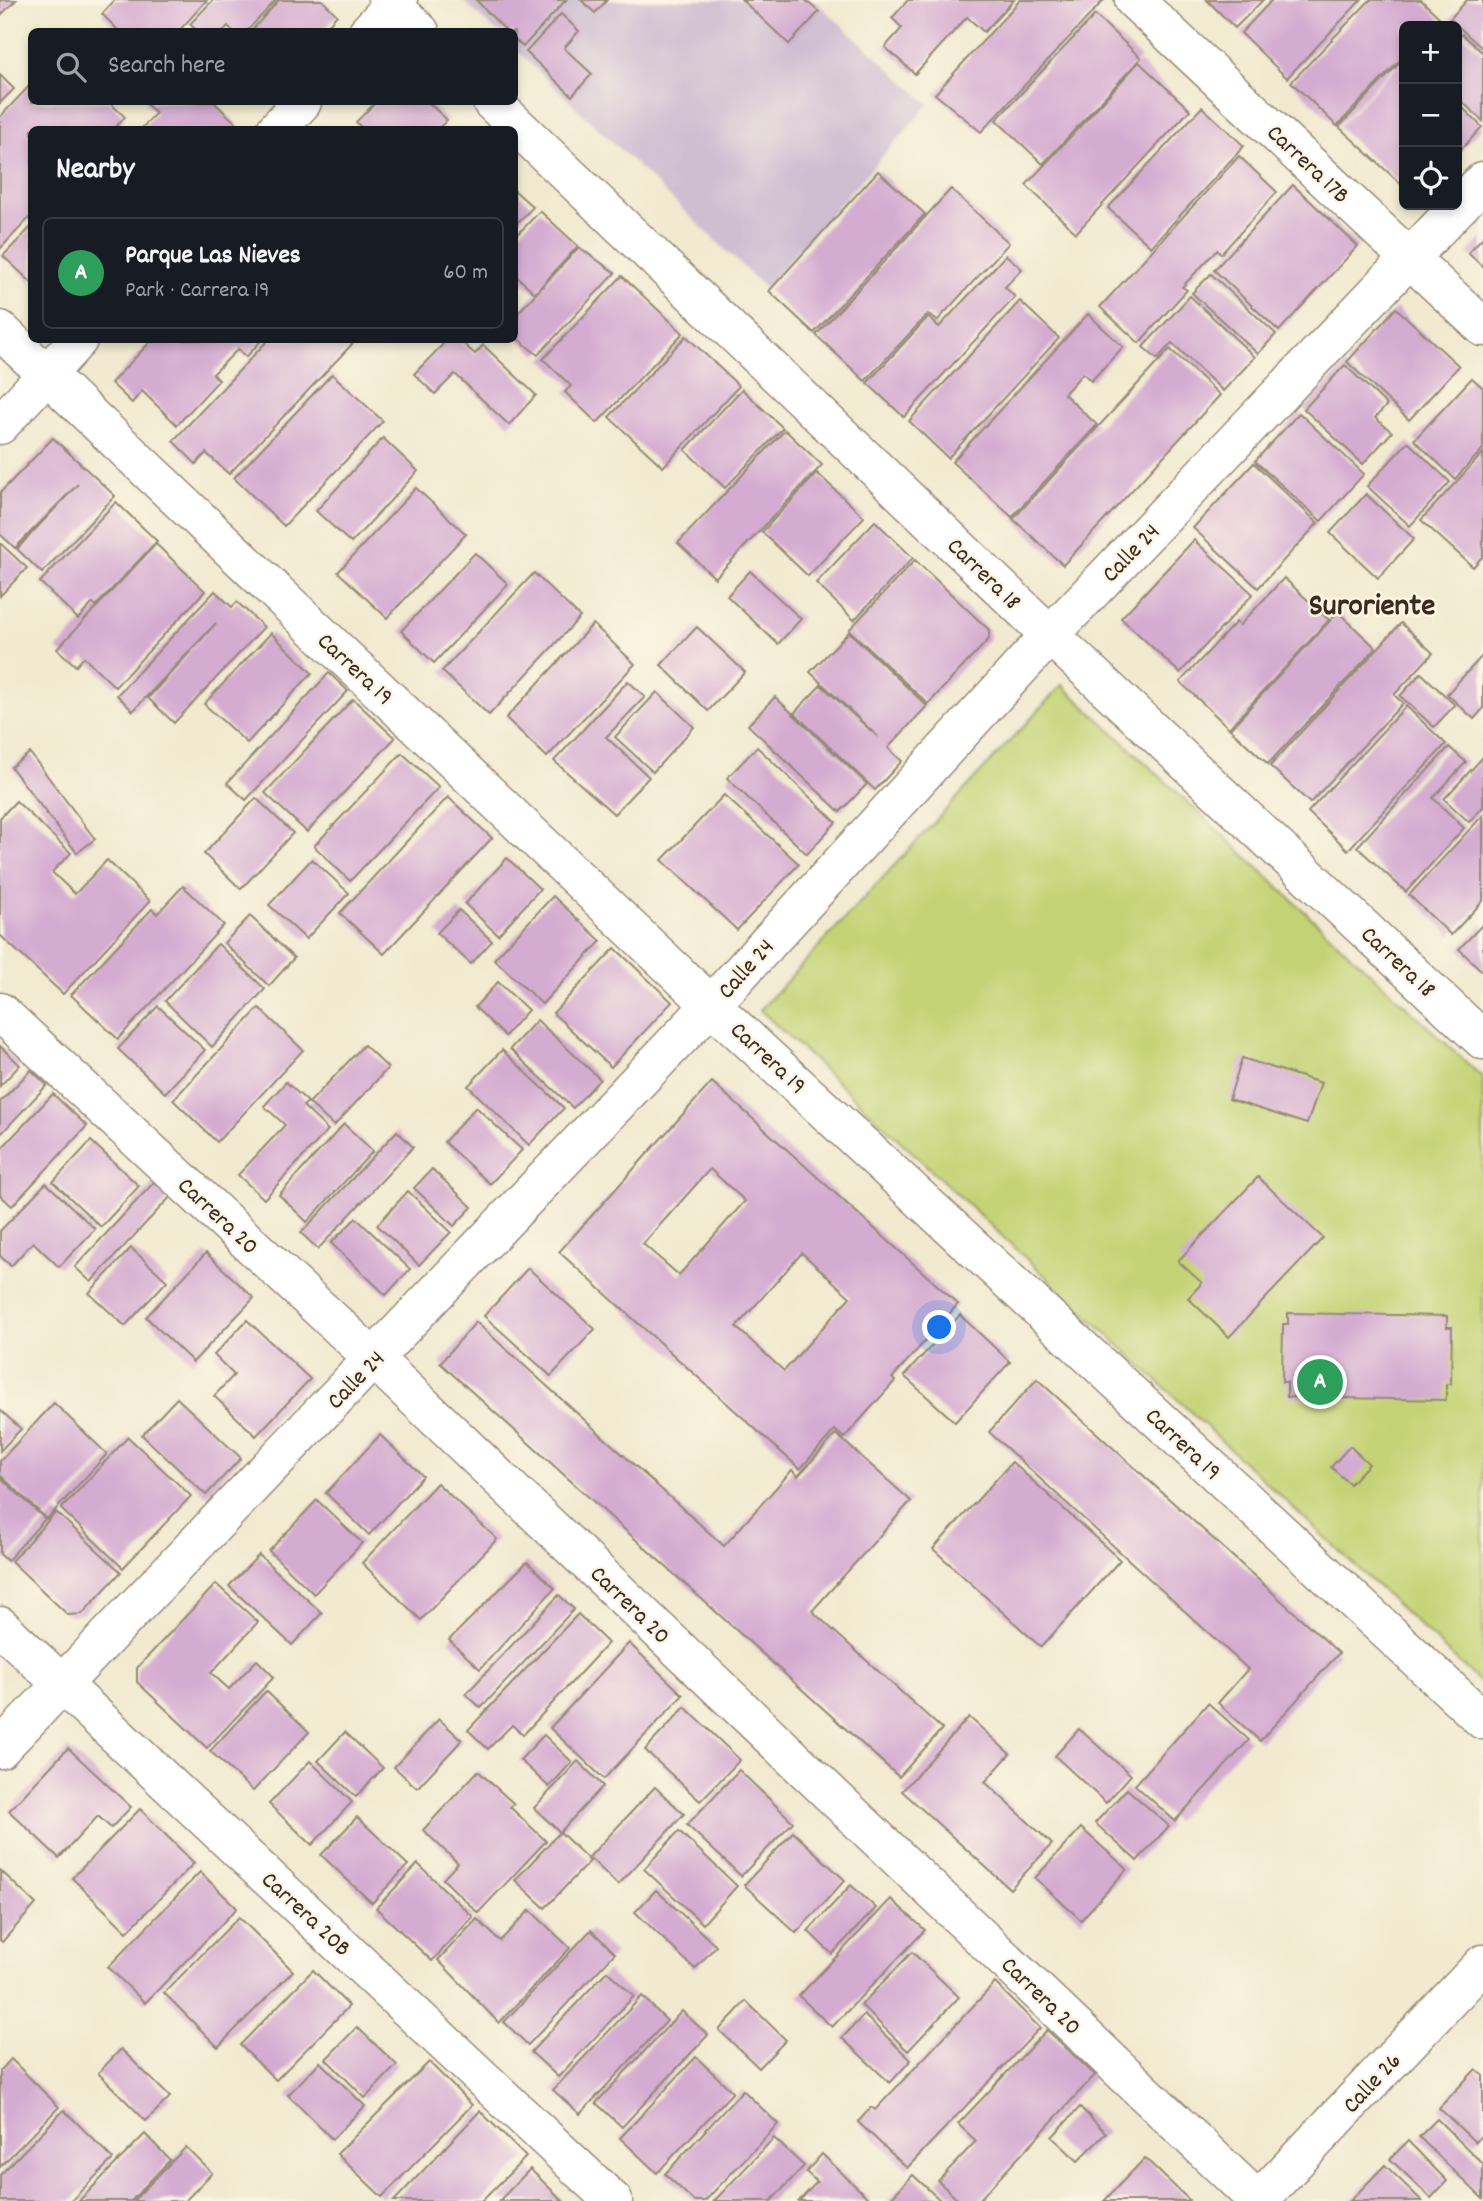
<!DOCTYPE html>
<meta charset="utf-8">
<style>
body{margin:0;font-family:Dekko,sans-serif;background:#242831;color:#f1f3f6}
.controls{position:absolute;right:21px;top:21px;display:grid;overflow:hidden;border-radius:10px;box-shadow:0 4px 10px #0003}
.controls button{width:63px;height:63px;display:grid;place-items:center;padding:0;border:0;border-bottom:2px solid #363941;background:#171b24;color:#f1f3f6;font:35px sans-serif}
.you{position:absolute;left:940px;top:1328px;width:24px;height:24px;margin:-18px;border:5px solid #fff;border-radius:50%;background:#1a73e8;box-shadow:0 0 0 10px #1a73e833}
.badge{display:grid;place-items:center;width:46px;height:46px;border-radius:50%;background:#1f6fb2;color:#fff;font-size:23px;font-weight:700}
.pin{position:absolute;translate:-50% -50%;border:4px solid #fff;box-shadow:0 2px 7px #0006}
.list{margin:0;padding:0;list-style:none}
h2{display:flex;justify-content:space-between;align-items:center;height:91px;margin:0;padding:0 28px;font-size:30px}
h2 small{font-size:23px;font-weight:400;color:#9ea1a6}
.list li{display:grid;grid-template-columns:46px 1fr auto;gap:21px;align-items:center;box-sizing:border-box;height:112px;margin:0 14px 14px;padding:0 14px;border:2px solid #363941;border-radius:10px}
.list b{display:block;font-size:26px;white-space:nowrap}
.list p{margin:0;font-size:23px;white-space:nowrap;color:#9ea1a6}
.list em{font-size:23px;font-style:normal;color:#9ea1a6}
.icon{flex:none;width:38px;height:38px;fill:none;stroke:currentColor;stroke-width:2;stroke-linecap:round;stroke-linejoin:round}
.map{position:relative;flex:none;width:1483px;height:2201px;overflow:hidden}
.search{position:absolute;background:#171b24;box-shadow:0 4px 10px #0003;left:28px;top:28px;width:490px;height:77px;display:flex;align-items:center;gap:18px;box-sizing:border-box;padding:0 24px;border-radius:10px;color:#9ea1a6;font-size:26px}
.panel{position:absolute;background:#171b24;box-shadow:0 4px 10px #0003;left:28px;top:126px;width:490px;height:217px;border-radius:10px}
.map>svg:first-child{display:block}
.industrial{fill:#cebed2}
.green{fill:#c4d375;stroke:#807e4a;stroke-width:2}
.building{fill:#d4acd1;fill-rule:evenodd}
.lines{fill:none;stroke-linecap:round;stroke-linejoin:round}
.street-casing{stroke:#968a77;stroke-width:41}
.secondary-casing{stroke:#968a77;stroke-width:41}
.street{stroke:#fff;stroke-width:38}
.secondary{stroke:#fff;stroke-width:38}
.labels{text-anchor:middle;stroke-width:5;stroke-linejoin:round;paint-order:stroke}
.street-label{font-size:24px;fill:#3b2a1e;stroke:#fcf5e5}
.district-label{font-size:32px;font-weight:bold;fill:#3b2a1e;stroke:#fcf5e5}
</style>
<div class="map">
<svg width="1483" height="2201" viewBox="0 0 1483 2201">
<rect width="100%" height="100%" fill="#fcf5e5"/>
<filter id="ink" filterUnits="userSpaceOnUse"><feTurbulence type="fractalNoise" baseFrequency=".0143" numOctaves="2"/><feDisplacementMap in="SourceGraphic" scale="14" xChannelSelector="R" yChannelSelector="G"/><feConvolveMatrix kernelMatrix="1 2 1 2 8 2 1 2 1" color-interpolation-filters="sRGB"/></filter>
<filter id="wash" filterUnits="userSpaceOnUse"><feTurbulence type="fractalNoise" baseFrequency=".00686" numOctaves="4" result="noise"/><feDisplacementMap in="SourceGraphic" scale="28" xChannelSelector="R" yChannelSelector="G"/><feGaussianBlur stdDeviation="1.57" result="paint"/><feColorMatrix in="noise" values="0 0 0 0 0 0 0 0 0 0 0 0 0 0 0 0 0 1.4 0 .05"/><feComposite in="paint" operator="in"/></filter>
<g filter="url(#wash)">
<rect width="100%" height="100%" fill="#f1ead0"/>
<!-- industrial -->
<polygon class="industrial" points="462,0 814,0 929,104 765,288 515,49 514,32 496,31"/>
<!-- green -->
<polygon class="green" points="1062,685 1483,1078 1483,1685 760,1010"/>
<g id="blocks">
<!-- building -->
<g class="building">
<polygon points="0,0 16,0 0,16"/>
<polygon points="115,0 207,0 178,32 120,32 102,14"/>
<polygon points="213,0 276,0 246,32 234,32 228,26 223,32 198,32 190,24"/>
<polygon points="279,0 322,0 337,15 322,32 250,32"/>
<polygon points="476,0 566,0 523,47 514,39 514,32 507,32"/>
<polygon points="581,0 607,0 595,13"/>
<polygon points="742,0 805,0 819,12 789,44"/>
<polygon points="908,0 1014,0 984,32 967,17 915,74 885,47 902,28 892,18"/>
<polygon points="1020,0 1104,0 981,132 935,94"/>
<polygon points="1207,0 1263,0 1235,28"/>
<polygon points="1272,0 1361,0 1287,78 1241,33"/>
<polygon points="1370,0 1421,0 1441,19 1433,26 1404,26 1404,56 1337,126 1291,82"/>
<polygon points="1467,0 1483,0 1483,49 1450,19"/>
<polygon points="561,14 579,31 564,48 592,74 572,96 526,52"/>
<polygon points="1095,15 1141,58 1043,164 996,120"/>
<polygon points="1462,34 1483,53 1483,121 1457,97 1457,39"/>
<polygon points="1404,58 1404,187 1339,127"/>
<polygon points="1139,62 1190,110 1076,233 1026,185"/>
<polygon points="0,75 14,89 0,103"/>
<polygon points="32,83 32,102 109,102 125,117 113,130 32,130 32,215 0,249 0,117"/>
<polygon points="144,102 214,102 238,125 234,130 140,130 156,113"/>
<polygon points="376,102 428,102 447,120 437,130 364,130 356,122"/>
<polygon points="1457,102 1482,127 1457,154"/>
<polygon points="1202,107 1244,146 1151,247 1108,208"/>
<polygon points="1239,156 1277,192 1221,254 1217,250 1182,287 1187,290 1139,343 1100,307"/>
<polygon points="878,171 925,214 814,333 769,291"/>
<polygon points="1293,185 1358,246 1279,331 1214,270"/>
<polygon points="951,189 1009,243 937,321 928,314 865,381 816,335"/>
<polygon points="514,190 533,207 514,226"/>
<polygon points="540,211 578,246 535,293 514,274 514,238"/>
<polygon points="32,226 32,283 3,256"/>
<polygon points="1483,237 1483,267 1468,253"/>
<polygon points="579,247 615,273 538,355 514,336 514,317"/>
<polygon points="1006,255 1022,269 1005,287 1015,297 904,417 867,383 928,317 939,327"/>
<polygon points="1211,274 1276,334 1258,354 1192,293"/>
<polygon points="622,276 683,333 597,423 565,392 571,386 543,359"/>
<polygon points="1190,296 1255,357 1223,391 1172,343 1157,359 1143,347"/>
<polygon points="1020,301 1059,338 948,458 909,421"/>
<polygon points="1396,308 1459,366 1409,420 1347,362"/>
<polygon points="1088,314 1123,347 1091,381 1083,373 1064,394 1097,425 1012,517 952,462"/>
<polygon points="686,336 739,386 663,467 609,417"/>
<polygon points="152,340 262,340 246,357 238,349 213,374 219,380 177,425 142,391 132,403 111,383"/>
<polygon points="268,340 356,340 229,474 206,453 196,464 173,441"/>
<polygon points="447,340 459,340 475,354 483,345 536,395 509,425 455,374 435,394 414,374"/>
<polygon points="1170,349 1220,395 1063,565 1013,519"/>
<polygon points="1345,365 1387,405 1375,418 1392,432 1363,464 1304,409"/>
<polygon points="332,374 383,421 284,526 234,478"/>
<polygon points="1472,378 1483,388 1483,449 1455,479 1414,440"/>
<polygon points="742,389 783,428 725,488 685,450"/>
<polygon points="1299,413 1364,474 1321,521 1255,461"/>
<polygon points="785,430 822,465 715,578 678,543"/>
<polygon points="53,438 115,496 42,573 17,549 78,484 15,548 0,534 0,493"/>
<polygon points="383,438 418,471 351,543 316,511"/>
<polygon points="1408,442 1450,482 1410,526 1367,486"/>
<polygon points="1483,453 1483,556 1473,567 1421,520"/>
<polygon points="1254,463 1318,523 1258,588 1193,528"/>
<polygon points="817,473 864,517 808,576 762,532"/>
<polygon points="416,488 466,534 387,618 338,572"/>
<polygon points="1366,494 1414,539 1378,578 1330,533"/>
<polygon points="116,502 157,541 96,606 93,603 78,619 40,582"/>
<polygon points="875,521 913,558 854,620 816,583"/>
<polygon points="1194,540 1253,594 1180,673 1121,618"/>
<polygon points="0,543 27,568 0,596"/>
<polygon points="156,544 205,591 115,687 84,657 76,666 57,649"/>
<polygon points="475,553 508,584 434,663 401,631"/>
<polygon points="915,560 989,630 989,639 928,704 849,630"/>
<polygon points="750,571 801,619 778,644 727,596"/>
<polygon points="534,573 580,617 489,715 442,671"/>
<polygon points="1284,578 1329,620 1229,728 1180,682 1236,622 1240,625"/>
<polygon points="215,591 232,607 237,602 264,627 174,723 148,698 216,623 133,711 117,695"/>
<polygon points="1338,612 1376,648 1268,764 1230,729"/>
<polygon points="1401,623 1433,653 1394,695 1403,703 1310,803 1270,766"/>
<polygon points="593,624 635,664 547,757 506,718"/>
<polygon points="697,627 745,672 708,711 661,665"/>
<polygon points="849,632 927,706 888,748 902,761 875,790 794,713 821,685 878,737 810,672"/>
<polygon points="271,633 312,673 247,743 204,704"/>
<polygon points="1483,655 1483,709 1474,719 1447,694"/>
<polygon points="329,673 348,691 246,800 227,783"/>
<polygon points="1421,673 1455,705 1434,727 1400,696"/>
<polygon points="628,681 645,697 606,737 649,777 614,814 554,761"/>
<polygon points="657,692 694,727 653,772 615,737"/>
<polygon points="775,697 867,784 840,812 748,725"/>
<polygon points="353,699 395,738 307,832 265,793"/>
<polygon points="1406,706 1446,744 1348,850 1308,812"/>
<polygon points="757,747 836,822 807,854 727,778"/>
<polygon points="1449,747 1466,762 1433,798 1464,828 1406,892 1357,847"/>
<polygon points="30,753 95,839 77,853 11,767"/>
<polygon points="402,753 439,787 350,881 314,846"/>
<polygon points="1483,757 1483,807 1469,822 1444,799"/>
<polygon points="724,795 799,864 737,930 662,860"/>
<polygon points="448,797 492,838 384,954 340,913"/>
<polygon points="256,798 293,833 241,889 204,854"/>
<polygon points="16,801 71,853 52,872 75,894 107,860 150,901 63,994 0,935 0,818"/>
<polygon points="1483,815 1483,901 1451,935 1409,895"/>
<polygon points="507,858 540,889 498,935 465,904"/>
<polygon points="312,859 349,893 306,939 269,905"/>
<polygon points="183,886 224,925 118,1039 71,995 152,909 157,914"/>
<polygon points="553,896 601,941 542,1004 494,959"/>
<polygon points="459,910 492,941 471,964 437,933"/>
<polygon points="250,916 294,958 269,986 224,943"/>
<polygon points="1483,924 1483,972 1459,949"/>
<polygon points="218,944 265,989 212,1047 165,1001"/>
<polygon points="615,948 672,1002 611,1067 553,1013"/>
<polygon points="498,982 528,1010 505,1036 475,1007"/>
<polygon points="158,1006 205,1050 165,1093 118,1049"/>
<polygon points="259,1008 303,1050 217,1142 173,1100"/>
<polygon points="537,1020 600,1079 573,1108 510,1049"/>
<polygon points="364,1045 388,1068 334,1126 309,1103"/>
<polygon points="0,1046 20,1065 0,1086"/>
<polygon points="502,1050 564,1108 529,1145 468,1086"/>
<polygon points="1242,1058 1321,1083 1307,1124 1229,1099"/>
<polygon points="31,1070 47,1085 0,1135 0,1102"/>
<polygon points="286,1082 308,1102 303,1106 328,1130 264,1199 238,1175 285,1125 264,1106"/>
<path d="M 712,1082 L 958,1304 L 892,1378 L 895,1381 L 844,1438 L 835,1430 L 800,1469 L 559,1252 ZM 710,1169 L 745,1201 L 679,1275 L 643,1244 ZM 802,1253 L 850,1297 L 784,1371 L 736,1327 Z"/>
<polygon points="53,1094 87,1126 12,1206 0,1195 0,1150"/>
<polygon points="476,1107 522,1150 490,1184 444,1142"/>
<polygon points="344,1124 373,1151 307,1222 279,1195"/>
<polygon points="397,1131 413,1147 318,1249 301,1233"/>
<polygon points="91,1141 139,1186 101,1227 53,1182"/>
<polygon points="432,1169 472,1207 454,1226 414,1188"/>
<polygon points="1258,1177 1323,1238 1229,1337 1188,1298 1202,1283 1178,1261"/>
<polygon points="157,1179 173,1194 91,1282 75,1267"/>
<polygon points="46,1183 95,1229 59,1267 33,1242 11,1266 0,1256 0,1231"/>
<polygon points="408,1191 451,1232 419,1265 377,1225"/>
<polygon points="356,1218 410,1269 386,1295 331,1243"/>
<polygon points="131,1248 167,1281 125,1326 89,1293"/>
<polygon points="206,1253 254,1298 193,1362 146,1317"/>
<polygon points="528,1268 595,1329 551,1376 484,1316"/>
<polygon points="1288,1313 1447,1316 1447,1327 1452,1327 1451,1384 1446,1384 1446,1400 1287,1397 1287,1382 1282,1382 1283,1324 1288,1324"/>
<polygon points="960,1315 1010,1362 955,1422 904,1376"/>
<polygon points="247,1320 310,1379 256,1436 214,1396 234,1375 214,1355"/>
<polygon points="476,1322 724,1546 792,1470 798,1476 836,1434 911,1501 812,1611 942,1729 899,1777 440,1363"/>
<polygon points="1037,1379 1339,1653 1260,1741 1218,1703 1248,1669 989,1432"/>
<polygon points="177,1398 241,1458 206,1495 142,1435"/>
<polygon points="54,1403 107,1454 47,1519 0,1475 0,1461"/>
<polygon points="0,1410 21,1429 0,1451"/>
<polygon points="380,1435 423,1476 369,1535 326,1493"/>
<polygon points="128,1437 191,1496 123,1568 61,1509"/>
<polygon points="1350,1446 1369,1464 1350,1484 1331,1467"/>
<polygon points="1012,1462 1120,1560 1041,1647 933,1549"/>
<polygon points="0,1477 45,1519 7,1561 0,1554"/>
<polygon points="437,1483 497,1539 421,1620 362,1563"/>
<polygon points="317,1500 362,1543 314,1594 269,1551"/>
<polygon points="56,1512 121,1572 82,1614 68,1615 11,1561"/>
<polygon points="259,1555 322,1613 292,1645 229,1586"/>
<polygon points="527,1562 555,1588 480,1669 449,1640"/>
<polygon points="216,1584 258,1622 211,1673 229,1689 257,1660 274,1677 207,1748 137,1682 137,1668"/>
<polygon points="559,1595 574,1609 481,1708 466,1694"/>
<polygon points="578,1614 608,1643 523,1735 512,1725 488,1749 468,1730"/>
<polygon points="629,1643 683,1695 604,1779 550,1728"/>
<polygon points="266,1691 309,1732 253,1791 210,1751"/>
<polygon points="1208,1703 1249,1740 1175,1821 1135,1785"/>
<polygon points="685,1707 740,1760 700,1801 645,1750"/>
<polygon points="969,1717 1010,1754 985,1782 1052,1844 1010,1889 902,1791"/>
<polygon points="439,1719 462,1740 417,1788 394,1767"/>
<polygon points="1079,1729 1131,1775 1106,1803 1055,1756"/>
<polygon points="345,1732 383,1768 356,1797 318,1761"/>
<polygon points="544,1735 572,1762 549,1787 520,1760"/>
<polygon points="68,1748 131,1807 111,1828 98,1816 59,1858 9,1811"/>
<polygon points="310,1761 352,1802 312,1845 269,1804"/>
<polygon points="578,1761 603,1786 560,1832 534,1808"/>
<polygon points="739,1770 793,1822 741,1876 687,1825"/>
<polygon points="478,1771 514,1804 510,1807 546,1841 478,1913 443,1879 458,1863 423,1830"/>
<polygon points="655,1787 684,1814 618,1885 589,1857"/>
<polygon points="1127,1789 1169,1826 1137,1861 1095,1823"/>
<polygon points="140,1809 194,1863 127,1932 72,1878"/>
<polygon points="357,1817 408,1865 372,1903 321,1855"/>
<polygon points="1081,1828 1127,1869 1081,1920 1035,1878"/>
<polygon points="679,1831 737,1886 703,1924 644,1869"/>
<polygon points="560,1832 590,1861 545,1908 515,1880"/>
<polygon points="793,1832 845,1880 796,1933 744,1885"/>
<polygon points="418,1864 473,1917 432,1961 376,1908"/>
<polygon points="0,1870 36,1904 2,1942 0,1940"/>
<polygon points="200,1872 237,1908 145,2003 108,1967"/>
<polygon points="851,1885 876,1908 832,1954 808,1931"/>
<polygon points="656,1890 716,1946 695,1969 635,1912"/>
<polygon points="891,1899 925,1930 832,2027 799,1996"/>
<polygon points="530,1910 570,1948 499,2023 438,1960 477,1919 500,1941"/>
<polygon points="239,1917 293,1971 218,2047 164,1993"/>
<polygon points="591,1930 615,1953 528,2045 504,2022"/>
<polygon points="912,1952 959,1997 908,2051 861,2005"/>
<polygon points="313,1970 349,2006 276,2080 240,2045"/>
<polygon points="607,1971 634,1996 558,2077 531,2052"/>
<polygon points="995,1983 1040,2028 907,2168 858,2122 871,2107 875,2110"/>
<polygon points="642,1996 667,2021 580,2114 553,2090"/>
<polygon points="746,2001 786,2040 759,2068 719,2030"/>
<polygon points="682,2011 708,2035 622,2127 596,2103"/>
<polygon points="864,2015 911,2060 890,2083 842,2038"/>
<polygon points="357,2027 397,2065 365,2098 326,2059"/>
<polygon points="1047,2030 1095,2075 978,2201 959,2201 938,2181 976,2141 958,2124"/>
<polygon points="121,2049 170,2097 146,2121 98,2073"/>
<polygon points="696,2057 733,2092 657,2173 620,2138"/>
<polygon points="11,2059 59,2107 0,2167 0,2071"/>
<polygon points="320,2062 365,2106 332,2139 288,2095"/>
<polygon points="429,2062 472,2105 382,2197 337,2154"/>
<polygon points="1476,2069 1483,2075 1483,2134 1475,2142 1439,2108"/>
<polygon points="743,2090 778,2124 705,2201 694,2201 665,2174"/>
<polygon points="1080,2107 1106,2133 1078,2161 1052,2137"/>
<polygon points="64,2110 113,2159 71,2201 0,2201 0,2175"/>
<polygon points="480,2111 526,2157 482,2201 394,2201"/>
<polygon points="1437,2119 1483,2164 1483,2199 1419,2137"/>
<polygon points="145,2134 170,2160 131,2201 79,2201"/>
<polygon points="774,2138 804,2166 771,2201 714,2201"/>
<polygon points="1408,2141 1447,2181 1431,2198 1390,2159"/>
<polygon points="186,2147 212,2173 185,2201 133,2201"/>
<polygon points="822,2154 870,2200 869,2201 799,2201 817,2182 806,2172"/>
<polygon points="1145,2158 1189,2200 1187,2201 1104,2201"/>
<polygon points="1385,2165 1422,2201 1350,2201"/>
<polygon points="530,2169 563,2201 499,2201"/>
<polygon points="913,2175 941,2201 888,2201"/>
</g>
</g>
</g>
<g filter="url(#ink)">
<use href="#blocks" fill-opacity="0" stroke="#968a77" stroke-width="2"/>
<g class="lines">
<defs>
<g id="street">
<polyline points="387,0 420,32"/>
<polyline points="1134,0 1483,327"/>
<polyline points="368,32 398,0"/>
<polyline points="492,102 1050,635 1483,1040"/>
<polyline points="276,130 302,102"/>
<polyline points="0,330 711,1005 1483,1720"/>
<polyline points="0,425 78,340"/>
<polyline points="0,1012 374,1359 1258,2201"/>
<polyline points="0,1626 613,2201"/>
</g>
<g id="secondary">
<polyline points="0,1749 711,1005 1050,635 1483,181"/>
<polyline points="1258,2201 1483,1964"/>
</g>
</defs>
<!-- street casing -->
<use href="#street" class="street-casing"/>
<!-- secondary casing -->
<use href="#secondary" class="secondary-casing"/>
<!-- street -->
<use href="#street" class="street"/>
<!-- secondary -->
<use href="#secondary" class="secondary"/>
</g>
</g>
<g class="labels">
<!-- street labels -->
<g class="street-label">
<text transform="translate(1309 163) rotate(43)" y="8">Carrera 17B</text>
<text transform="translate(1130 552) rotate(-46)" y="8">Calle 24</text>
<text transform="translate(985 573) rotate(44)" y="8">Carrera 18</text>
<text transform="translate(356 668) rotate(43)" y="8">Carrera 19</text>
<text transform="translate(1399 961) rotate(43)" y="8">Carrera 18</text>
<text transform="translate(745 968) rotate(-48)" y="8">Calle 24</text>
<text transform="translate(769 1057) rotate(43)" y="8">Carrera 19</text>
<text transform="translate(219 1215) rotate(43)" y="8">Carrera 20</text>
<text transform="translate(355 1379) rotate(-46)" y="8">Calle 24</text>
<text transform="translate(1184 1443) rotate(43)" y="8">Carrera 19</text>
<text transform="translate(631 1604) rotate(44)" y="8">Carrera 20</text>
<text transform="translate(307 1913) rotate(43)" y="8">Carrera 20B</text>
<text transform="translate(1042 1995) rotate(44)" y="8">Carrera 20</text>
<text transform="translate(1371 2082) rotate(-47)" y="8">Calle 26</text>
</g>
<!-- district labels -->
<g class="district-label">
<text x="1372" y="614">Suroriente</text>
</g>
</g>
</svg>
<div class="controls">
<button>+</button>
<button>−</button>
<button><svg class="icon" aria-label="locate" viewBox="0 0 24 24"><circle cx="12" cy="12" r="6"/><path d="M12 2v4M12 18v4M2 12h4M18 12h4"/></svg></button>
</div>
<div class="you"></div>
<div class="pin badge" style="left:1320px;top:1382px;background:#2e9e5b">A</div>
<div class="search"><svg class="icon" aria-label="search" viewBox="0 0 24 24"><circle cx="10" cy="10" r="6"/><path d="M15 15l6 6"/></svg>Search here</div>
<section class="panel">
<h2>Nearby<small></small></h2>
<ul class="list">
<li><span class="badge" style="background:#2e9e5b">A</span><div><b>Parque Las Nieves</b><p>Park · Carrera 19</p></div><em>60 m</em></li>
</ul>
</section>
</div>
